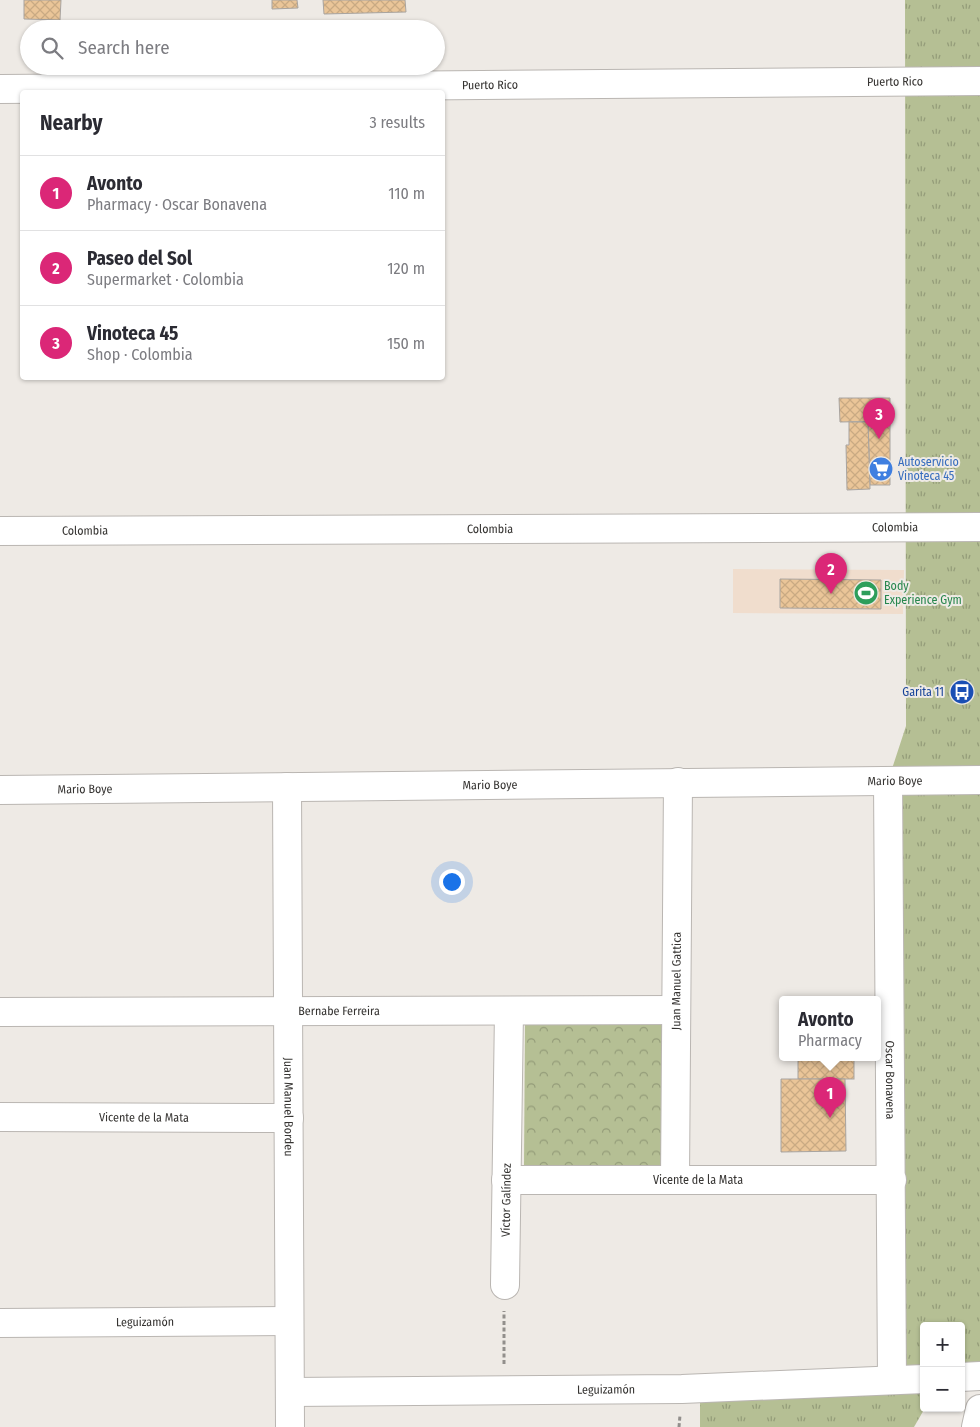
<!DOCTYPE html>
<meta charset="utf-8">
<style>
body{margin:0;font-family:"Fira Sans Condensed",sans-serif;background:#f7f7f7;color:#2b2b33}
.controls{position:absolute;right:15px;bottom:15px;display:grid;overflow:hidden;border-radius:5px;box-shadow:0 1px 4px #0004}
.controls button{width:45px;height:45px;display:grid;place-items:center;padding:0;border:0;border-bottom:1px solid #e1e1e2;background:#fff;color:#2b2b33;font:25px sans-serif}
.you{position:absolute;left:451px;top:881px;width:18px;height:18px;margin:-12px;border:4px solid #fff;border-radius:50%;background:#1a73e8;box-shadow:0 0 0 8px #1a73e833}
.badge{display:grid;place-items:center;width:32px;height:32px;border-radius:50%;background:#db2777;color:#fff;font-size:16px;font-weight:700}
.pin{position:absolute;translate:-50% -41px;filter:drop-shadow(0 1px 2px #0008)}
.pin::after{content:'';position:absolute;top:26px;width:18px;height:15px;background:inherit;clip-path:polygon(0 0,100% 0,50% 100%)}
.popup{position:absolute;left:779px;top:996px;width:102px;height:65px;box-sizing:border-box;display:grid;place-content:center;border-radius:5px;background:#fff;filter:drop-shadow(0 1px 4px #0005);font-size:16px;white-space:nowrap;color:#7c7c81}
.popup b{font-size:19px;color:#2b2b33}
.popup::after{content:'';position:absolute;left:50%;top:100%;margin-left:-10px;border:10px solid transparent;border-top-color:#fff}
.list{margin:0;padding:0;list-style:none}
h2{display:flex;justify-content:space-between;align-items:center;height:65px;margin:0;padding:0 20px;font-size:21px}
h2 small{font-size:16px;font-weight:400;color:#7c7c81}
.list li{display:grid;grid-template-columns:32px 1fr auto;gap:15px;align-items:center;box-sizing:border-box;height:75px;padding:0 20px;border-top:1px solid #e1e1e2}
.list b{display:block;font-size:19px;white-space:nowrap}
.list p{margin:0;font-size:16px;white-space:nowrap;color:#7c7c81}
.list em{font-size:16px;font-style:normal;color:#7c7c81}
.icon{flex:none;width:28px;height:28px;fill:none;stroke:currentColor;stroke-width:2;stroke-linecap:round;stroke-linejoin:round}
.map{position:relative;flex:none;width:980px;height:1427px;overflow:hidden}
.search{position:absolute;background:#fff;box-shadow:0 1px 4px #0004;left:20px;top:20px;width:425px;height:55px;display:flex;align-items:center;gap:12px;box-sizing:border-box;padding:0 18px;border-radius:28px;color:#7c7c81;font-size:19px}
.panel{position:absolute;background:#fff;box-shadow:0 1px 4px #0004;left:20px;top:90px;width:425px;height:290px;border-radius:5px}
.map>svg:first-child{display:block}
.commercial{fill:#f0ddcd}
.grass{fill:url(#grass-tufts)}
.park{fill:url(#park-crowns)}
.building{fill:url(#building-cross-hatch);stroke:#a8a4a0}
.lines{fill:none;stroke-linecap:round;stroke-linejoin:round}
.minor-casing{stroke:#bab6b2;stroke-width:30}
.trunk-casing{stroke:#bab6b2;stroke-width:30}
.path{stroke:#928f8c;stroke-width:3;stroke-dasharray:4 2.5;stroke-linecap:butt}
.minor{stroke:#fff;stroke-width:28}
.trunk{stroke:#fff;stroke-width:28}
.labels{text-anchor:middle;stroke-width:4;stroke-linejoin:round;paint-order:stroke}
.street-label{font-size:12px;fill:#363432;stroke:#eeeae5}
.shop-label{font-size:12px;fill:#366cbe;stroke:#eeeae5;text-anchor:start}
.leisure-label{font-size:12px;fill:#27864d;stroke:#eeeae5;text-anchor:start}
.transit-label{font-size:12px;fill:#164399;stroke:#eeeae5;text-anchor:end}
</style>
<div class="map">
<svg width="980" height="1427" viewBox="0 0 980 1427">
<defs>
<pattern id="grass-tufts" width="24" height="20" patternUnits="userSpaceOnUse" patternTransform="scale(1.25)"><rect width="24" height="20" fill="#b5bf94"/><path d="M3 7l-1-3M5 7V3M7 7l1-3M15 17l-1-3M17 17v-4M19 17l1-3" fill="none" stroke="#949c79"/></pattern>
<pattern id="park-crowns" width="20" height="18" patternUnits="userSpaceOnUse" patternTransform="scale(1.25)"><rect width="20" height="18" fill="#b5bf94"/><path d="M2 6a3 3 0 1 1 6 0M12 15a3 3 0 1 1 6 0" fill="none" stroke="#949c79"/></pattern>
<pattern id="building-cross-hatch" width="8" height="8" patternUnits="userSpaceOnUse" patternTransform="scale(1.25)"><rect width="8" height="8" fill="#eac598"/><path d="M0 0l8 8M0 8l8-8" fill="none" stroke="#c9aa83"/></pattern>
</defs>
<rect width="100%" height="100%" fill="#eeeae5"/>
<!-- commercial -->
<polygon class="commercial" points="733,569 904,570 903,614 733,613"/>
<!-- grass -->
<g class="grass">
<polygon points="905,0 980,0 980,1376 961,1377 961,1326 924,1326 924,1379 892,1380 888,781 906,726"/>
<polygon points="924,1392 925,1408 914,1427 700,1427 700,1402"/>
</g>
<!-- park -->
<polygon class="park" points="525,1022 664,1023 663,1168 524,1166"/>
<!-- building -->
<g class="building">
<polygon points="24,0 61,0 60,20 24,19"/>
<polygon points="272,0 297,0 298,8 272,9"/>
<polygon points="323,0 405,0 406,12 324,14"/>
<polygon points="839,398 890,398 890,421 840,422"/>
<polygon points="890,421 890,485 870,485 868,422"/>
<polygon points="849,422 868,422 870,489 847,490 846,445 849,445"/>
<polygon points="780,579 881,580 881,609 780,608"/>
<rect x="798" y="1057" width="56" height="22"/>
<polygon points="781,1079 845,1079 846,1151 781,1152"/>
</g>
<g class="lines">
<defs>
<g id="minor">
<path id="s1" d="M 0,89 L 980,81"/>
<path id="s2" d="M 0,531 L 980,527"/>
<path id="s3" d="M 888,781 L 892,1380"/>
<path id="s4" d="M 287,787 L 290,1427"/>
<path id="s5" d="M 0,790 L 980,780"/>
<path id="s6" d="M 0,1012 L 676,1010"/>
<path id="s7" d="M 0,1117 L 289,1118"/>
<path id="s8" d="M 506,1180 L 892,1180"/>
<path id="s9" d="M 675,1180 L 678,782"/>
<path id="s10" d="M 505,1285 L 509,1011"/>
<path id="s11" d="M 0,1323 L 289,1321"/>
<polyline points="961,1377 980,1376"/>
<path id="s12" d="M 290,1392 L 682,1389 L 924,1379"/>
</g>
<polyline id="trunk" points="976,1427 980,1409"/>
</defs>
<!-- minor casing -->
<use href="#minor" class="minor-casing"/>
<!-- trunk casing -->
<use href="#trunk" class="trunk-casing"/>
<!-- path -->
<g class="path">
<polyline points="504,1364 504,1311"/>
<polyline points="679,1427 680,1415"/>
</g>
<!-- minor -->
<use href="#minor" class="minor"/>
<!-- trunk -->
<use href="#trunk" class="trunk"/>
</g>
<!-- icons -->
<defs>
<symbol id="supermarket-disc" viewBox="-11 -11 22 22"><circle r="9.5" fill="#3f7fe0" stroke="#eeeae5"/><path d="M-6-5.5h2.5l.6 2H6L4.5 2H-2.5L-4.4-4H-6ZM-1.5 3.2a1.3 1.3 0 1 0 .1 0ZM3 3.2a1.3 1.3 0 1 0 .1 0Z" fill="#fff"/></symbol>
<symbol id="stadium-disc" viewBox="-11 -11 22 22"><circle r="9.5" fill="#2e9e5b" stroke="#eeeae5"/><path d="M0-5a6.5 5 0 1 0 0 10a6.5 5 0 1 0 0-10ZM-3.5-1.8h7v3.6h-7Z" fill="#fff"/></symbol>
<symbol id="bus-disc" viewBox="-11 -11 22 22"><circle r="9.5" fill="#1a4fb4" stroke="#eeeae5"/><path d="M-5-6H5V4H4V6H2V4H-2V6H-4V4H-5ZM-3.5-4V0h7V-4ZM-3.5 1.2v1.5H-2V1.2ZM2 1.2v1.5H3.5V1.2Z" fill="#fff"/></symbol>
</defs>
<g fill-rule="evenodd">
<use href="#supermarket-disc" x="867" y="455" width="28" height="28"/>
<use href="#stadium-disc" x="852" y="579" width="28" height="28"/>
<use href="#bus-disc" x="948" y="678" width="28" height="28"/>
</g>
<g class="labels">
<!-- street labels -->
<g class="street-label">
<text dy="4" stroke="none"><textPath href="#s1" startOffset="895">Puerto Rico</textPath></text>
<text dy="4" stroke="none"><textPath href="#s1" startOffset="490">Puerto Rico</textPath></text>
<text dy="4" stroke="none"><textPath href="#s2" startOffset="895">Colombia</textPath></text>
<text dy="4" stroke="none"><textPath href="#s2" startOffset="490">Colombia</textPath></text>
<text dy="4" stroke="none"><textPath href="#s2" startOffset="85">Colombia</textPath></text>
<text dy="4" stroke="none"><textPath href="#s5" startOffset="895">Mario Boye</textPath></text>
<text dy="4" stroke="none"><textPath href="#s5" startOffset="490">Mario Boye</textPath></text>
<text dy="4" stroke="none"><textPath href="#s5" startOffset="85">Mario Boye</textPath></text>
<text dy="4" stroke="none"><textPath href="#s9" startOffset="199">Juan Manuel Gattica</textPath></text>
<text dy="4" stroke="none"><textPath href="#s6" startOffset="339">Bernabe Ferreira</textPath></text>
<text dy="4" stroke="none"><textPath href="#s3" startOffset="299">Oscar Bonavena</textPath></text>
<text dy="4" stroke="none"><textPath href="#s4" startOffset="320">Juan Manuel Bordeu</textPath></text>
<text dy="4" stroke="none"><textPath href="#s7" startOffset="144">Vicente de la Mata</textPath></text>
<text dy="4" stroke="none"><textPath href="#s8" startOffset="192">Vicente de la Mata</textPath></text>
<text dy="4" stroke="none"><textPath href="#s10" startOffset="85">Víctor Galíndez</textPath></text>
<text dy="4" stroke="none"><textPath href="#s11" startOffset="145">Leguizamón</textPath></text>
<text dy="4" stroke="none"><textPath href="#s12" startOffset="316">Leguizamón</textPath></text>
</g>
<!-- shop labels -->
<g class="shop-label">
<text x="898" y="466">Autoservicio<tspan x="898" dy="14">Vinoteca 45</tspan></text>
</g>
<!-- leisure labels -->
<g class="leisure-label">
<text x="884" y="590">Body<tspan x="884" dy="14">Experience Gym</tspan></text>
</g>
<!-- transit labels -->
<g class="transit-label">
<text x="944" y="696">Garita 11</text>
</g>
</g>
</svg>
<div class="controls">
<button>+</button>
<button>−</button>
</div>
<div class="you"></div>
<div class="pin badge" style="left:830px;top:1118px">1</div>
<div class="popup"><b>Avonto</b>Pharmacy</div>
<div class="pin badge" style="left:831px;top:594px">2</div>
<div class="pin badge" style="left:879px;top:439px">3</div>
<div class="search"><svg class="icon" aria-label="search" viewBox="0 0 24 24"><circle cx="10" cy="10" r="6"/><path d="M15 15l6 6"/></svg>Search here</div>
<section class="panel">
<h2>Nearby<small>3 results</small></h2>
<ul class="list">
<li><span class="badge">1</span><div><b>Avonto</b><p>Pharmacy · Oscar Bonavena</p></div><em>110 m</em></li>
<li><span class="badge">2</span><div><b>Paseo del Sol</b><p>Supermarket · Colombia</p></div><em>120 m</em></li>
<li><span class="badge">3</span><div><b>Vinoteca 45</b><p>Shop · Colombia</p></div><em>150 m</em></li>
</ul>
</section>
</div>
